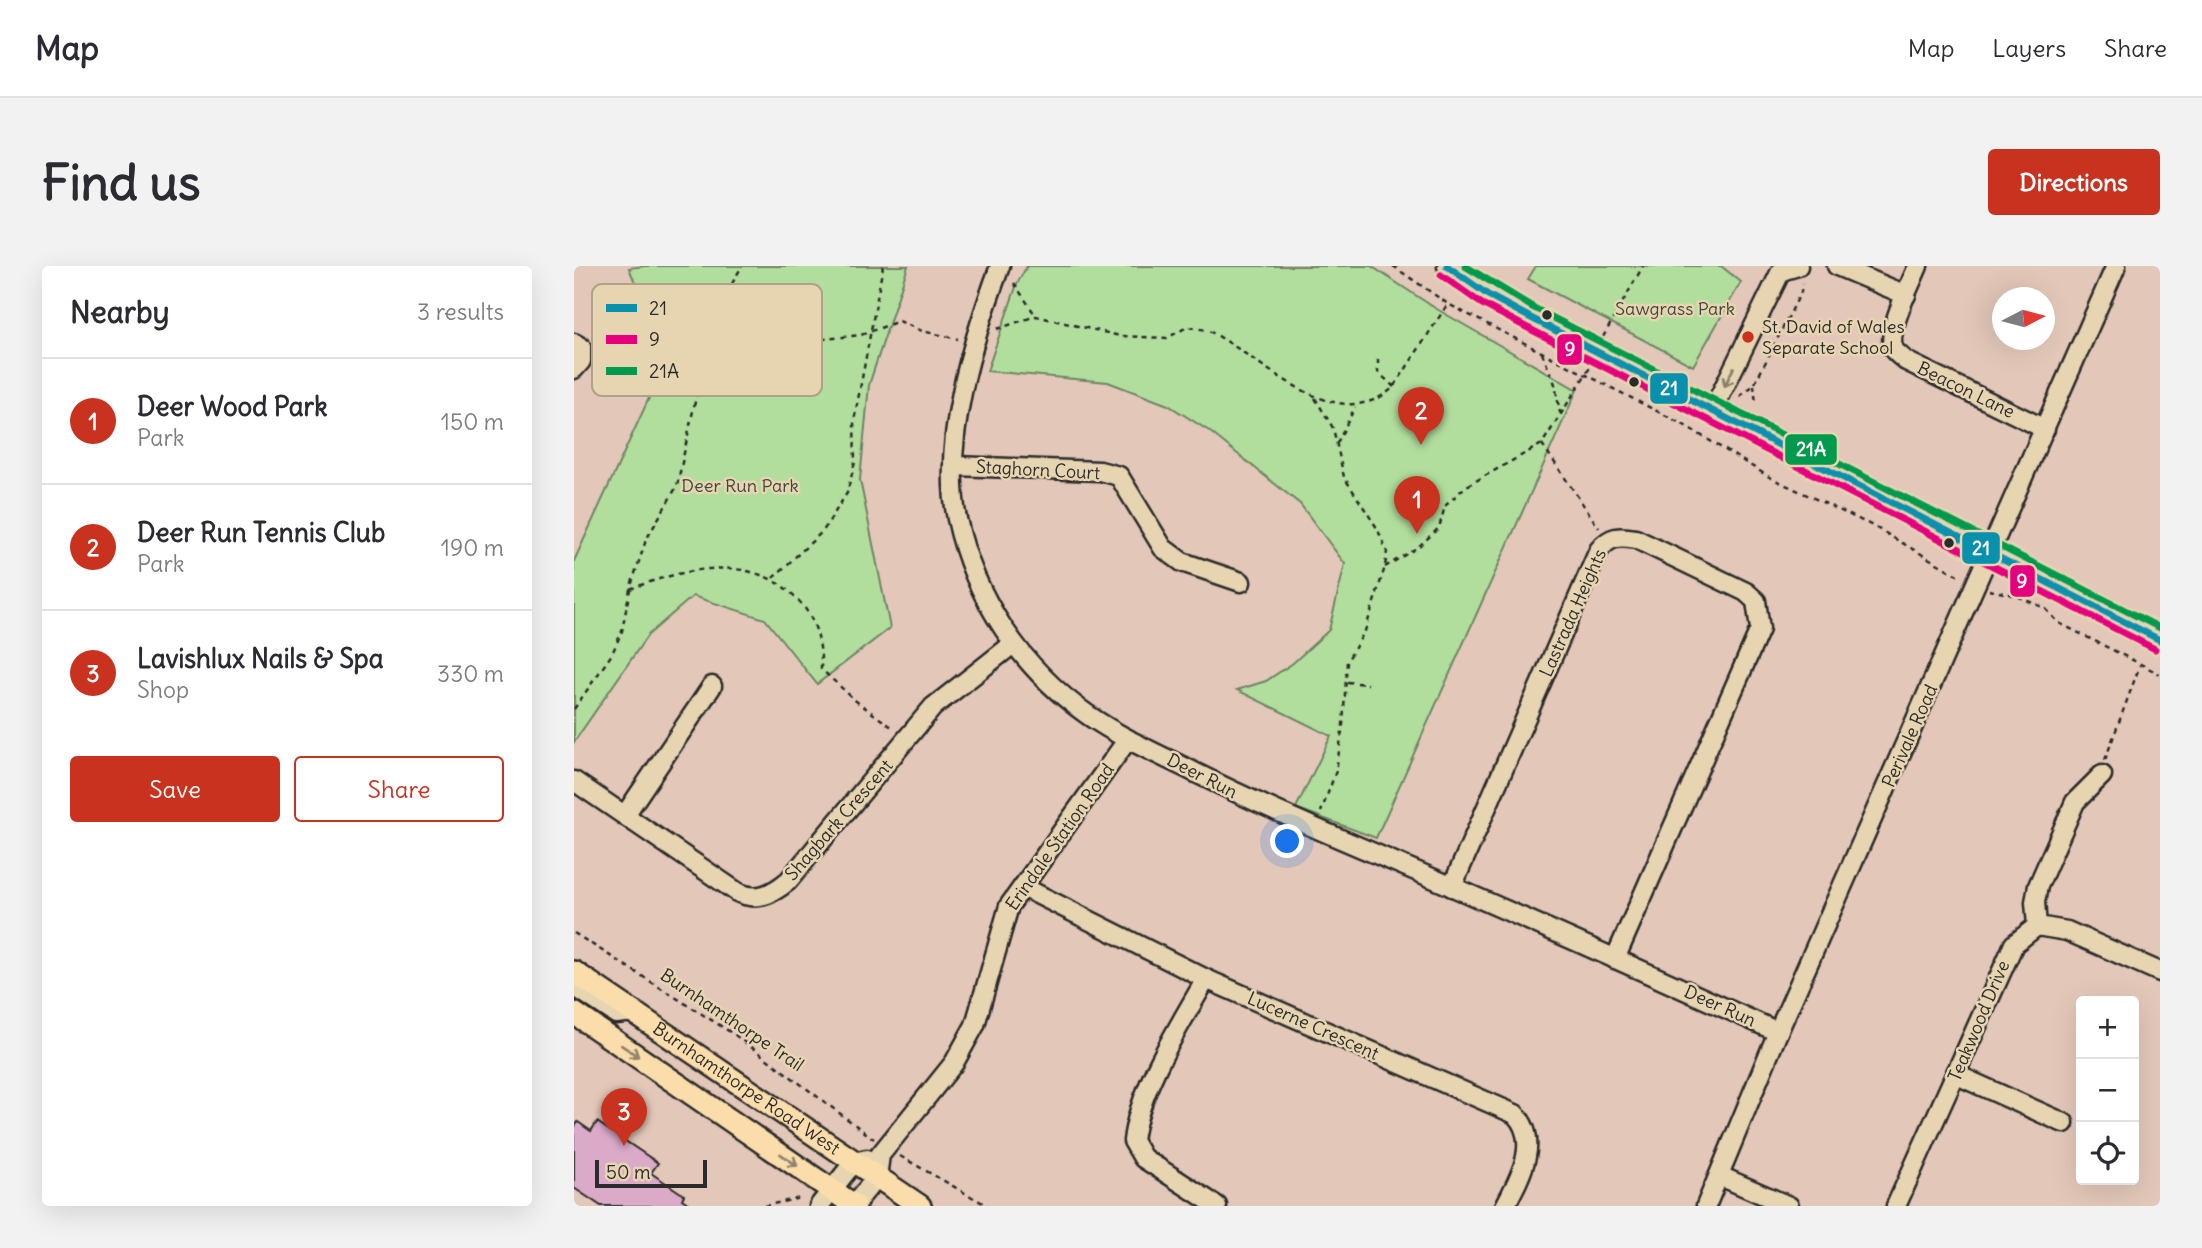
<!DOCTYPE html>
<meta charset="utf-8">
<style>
body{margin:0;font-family:Delius,sans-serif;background:#f2f2f3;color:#2b2b33}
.controls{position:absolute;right:21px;bottom:21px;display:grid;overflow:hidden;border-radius:7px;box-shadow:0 7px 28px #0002}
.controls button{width:63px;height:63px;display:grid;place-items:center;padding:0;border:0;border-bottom:2px solid #e1e1e2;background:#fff;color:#2b2b33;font:35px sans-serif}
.compass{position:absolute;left:1418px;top:21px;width:63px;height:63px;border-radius:50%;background:#fff;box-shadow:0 7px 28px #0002;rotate:84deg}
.scale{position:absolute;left:21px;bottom:18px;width:112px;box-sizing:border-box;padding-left:7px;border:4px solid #2b2b2b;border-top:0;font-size:19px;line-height:24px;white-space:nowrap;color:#2b2b2b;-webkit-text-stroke:5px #e7d5b2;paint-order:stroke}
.you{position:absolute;left:714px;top:576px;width:24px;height:24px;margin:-18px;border:5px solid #fff;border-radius:50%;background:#1a73e8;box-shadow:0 0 0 10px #1a73e833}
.badge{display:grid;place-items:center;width:46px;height:46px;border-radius:50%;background:#c8321e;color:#fff;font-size:23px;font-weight:700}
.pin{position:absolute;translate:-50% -58px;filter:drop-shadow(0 2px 4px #0008)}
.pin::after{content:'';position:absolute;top:37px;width:24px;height:21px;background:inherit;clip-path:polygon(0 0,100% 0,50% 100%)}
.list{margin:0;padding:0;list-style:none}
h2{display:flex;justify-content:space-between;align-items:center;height:91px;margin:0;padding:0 28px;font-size:30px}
h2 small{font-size:23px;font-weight:400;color:#7c7c81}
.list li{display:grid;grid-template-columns:46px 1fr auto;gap:21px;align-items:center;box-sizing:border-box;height:126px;padding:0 28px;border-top:2px solid #e1e1e2}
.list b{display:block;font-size:26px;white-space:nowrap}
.list p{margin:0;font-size:23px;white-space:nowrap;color:#7c7c81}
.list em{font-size:23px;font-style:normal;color:#7c7c81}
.actions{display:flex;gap:14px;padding:21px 28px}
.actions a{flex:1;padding:16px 0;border:2px solid #c8321e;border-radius:7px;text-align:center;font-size:24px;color:#c8321e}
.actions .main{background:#c8321e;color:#fff}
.icon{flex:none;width:38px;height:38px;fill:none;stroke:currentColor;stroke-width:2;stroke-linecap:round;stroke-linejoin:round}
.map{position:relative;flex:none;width:1586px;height:940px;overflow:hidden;border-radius:7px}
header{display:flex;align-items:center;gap:42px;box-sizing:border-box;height:98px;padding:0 35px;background:#fff;border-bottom:2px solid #e1e1e2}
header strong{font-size:33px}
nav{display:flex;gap:38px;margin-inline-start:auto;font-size:24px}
.intro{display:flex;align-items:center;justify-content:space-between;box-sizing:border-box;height:168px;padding:0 42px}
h1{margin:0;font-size:49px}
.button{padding:18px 32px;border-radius:7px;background:#c8321e;color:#fff;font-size:24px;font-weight:700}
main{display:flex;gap:42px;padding:0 42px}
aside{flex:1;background:#fff;border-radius:7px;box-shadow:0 7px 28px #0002}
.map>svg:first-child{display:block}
.green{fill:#b1de9d;stroke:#6e8464;stroke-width:2}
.building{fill:#dbaac9;stroke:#2b2b2b;stroke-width:2}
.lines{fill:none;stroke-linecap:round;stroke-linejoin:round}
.minor-casing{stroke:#2b2b2b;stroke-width:23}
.major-casing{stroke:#2b2b2b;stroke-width:26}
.path{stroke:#2b2b2b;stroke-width:2.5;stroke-dasharray:5 5;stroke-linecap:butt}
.minor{stroke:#e7d5b2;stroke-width:18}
.major{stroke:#faddab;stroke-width:21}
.bus-1-casing{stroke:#e7d5b2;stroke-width:12}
.bus-2-casing{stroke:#e7d5b2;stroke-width:12}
.bus-3-casing{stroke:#e7d5b2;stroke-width:12}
.bus-1{stroke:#0990ad;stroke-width:7}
.bus-2{stroke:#e5007d;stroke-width:7}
.bus-3{stroke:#049a4d;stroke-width:7}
.oneway{stroke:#89806e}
.oneway2{stroke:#92846b}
.bus-dot{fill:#2b2b2b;stroke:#e7d5b2;stroke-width:2.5}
.poi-dot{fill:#c8321e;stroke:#e7d5b2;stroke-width:2.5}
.labels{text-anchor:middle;stroke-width:5;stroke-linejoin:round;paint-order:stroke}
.park-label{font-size:18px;fill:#3f463c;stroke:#e7d5b2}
.poi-label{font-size:18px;fill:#2b2b2b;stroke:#e7d5b2;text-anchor:start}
.street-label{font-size:18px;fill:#2b2b2b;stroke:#e7d5b2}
.key{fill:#e7d5b2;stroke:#afa28a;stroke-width:2}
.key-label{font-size:19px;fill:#2b2b2b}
.line-badge{stroke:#e7d5b2;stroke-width:2.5}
.badge-label{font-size:19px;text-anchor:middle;font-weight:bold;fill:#fff}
</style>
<header>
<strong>Map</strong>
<nav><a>Map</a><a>Layers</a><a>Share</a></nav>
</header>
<div class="intro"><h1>Find us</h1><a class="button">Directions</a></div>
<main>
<aside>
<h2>Nearby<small>3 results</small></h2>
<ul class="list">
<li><span class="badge">1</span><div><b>Deer Wood Park</b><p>Park</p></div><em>150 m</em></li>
<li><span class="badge">2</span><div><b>Deer Run Tennis Club</b><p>Park</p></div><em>190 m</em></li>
<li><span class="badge">3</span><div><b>Lavishlux Nails &amp; Spa</b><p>Shop</p></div><em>330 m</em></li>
</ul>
<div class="actions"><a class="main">Save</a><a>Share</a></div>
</aside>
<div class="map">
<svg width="1586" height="940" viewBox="0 0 1586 940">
<rect width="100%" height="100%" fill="#e3c8b9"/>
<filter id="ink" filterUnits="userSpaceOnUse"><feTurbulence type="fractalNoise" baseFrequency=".0143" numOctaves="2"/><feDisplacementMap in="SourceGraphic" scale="14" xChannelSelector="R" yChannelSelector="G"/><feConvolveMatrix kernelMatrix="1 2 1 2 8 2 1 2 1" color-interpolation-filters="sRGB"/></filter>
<g filter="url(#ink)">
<!-- green -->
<g class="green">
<polygon points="71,0 334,0 295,119 286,214 316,362 243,418 191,353 119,330 74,369 0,476 0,295 93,93 55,2"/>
<polygon points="453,0 797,0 861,42 1003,124 802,572 722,542 757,470 663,424 692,415 719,397 755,364 771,298 726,238 635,165 594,139 534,116 413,105 443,18"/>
<polygon points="962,0 1147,0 1167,16 1119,100 954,13"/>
</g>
<!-- building -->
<polygon class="building" points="4,856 17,865 23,856 84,897 77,907 110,929 108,933 118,940 27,940 0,922 0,862"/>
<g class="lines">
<defs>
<g id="minor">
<path d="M 426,0 C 399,73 367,175 383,253 C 400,332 448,403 514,449 C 547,472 584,488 620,506 C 684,538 750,566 816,594 C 946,649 1075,708 1204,766"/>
<polyline points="873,0 914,29 955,51 1586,374"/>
<polyline points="1263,0 1332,29"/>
<path d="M 1344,0 C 1337,18 1311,66 1320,84 C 1323,88 1329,92 1332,95 L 1471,163"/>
<polyline points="0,77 7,81 7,95 0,103"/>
<polyline points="1139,144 1207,5 1224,0"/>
<polyline points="380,200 526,205 545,210 589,282 608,296 667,316"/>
<path d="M 0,515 L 163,626 C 183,636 198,628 214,615 L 359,441 L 439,378"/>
<polyline points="51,549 138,420"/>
<path d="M 449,621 L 632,713 L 941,848 C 967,875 946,911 931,940"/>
<path d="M 878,621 L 1025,284 C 1036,270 1045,270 1062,273 L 1172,326 L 1182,335 L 1186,363 L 1041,693"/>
<polyline points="1463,660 1461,636 1464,620 1501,536 1528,509"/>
<path d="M 632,713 C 606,759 565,822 559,875 L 569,892 L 643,940"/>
<polyline points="0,720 42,748 60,746"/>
<polyline points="1383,809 1490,857"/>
<polyline points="1146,910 1215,940"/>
<polyline points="245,940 280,896 293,893"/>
<polyline points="279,940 303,911 306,889 380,797 401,759 435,640 554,473"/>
<polyline points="1132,940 1204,766 1542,0"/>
<polyline points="1322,940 1440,678 1463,660 1493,665 1586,706"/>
</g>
<g id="major">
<path id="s1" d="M 0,706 L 346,940"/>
<polyline points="0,747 281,940"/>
</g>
</defs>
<!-- minor casing -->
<use href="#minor" class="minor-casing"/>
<!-- major casing -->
<use href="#major" class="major-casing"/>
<!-- path -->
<g class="path">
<polyline points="819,0 874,38 1110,159 1197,212 1299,260 1387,311"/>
<polyline points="440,17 462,50"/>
<path d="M 423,63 L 462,50 L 546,70 L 593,72 L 613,61 L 633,64 C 686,90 762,174 820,121 L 873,39"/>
<polyline points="1029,71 1069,0"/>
<polyline points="968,87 981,118 986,147"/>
<polyline points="804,93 804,106 820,121"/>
<polyline points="22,99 107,123 123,116 160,91 214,77 287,69 325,55 348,65 384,73"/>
<polyline points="1180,119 1182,138"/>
<polyline points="1166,130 1180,119 1227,26 1228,17"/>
<polyline points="741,132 759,162 770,211 803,262 813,285 811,301 791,365 773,395 769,459 762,505 747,546"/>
<polyline points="763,177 781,141"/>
<polyline points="968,178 1025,262"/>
<polyline points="811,301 844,281 865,262 871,240 891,221 968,178 1017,100"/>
<polyline points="199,312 249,265 273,227 281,196 280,155 309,0"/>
<path d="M 56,323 C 107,304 170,287 216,326 C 239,346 248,371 247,403 L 282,435 L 319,462"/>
<polyline points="1415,324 1440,329 1471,342 1485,357 1586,408"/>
<polyline points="773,416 794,418"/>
<polyline points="0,443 38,388 48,365 56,323 72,274 103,220 139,51 168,0"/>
<polyline points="1531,494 1566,399"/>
<polyline points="0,667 161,769 300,873"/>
<polyline points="326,890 414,940"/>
<polyline points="190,940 226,932"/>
</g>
<!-- minor -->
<use href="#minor" class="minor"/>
<!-- major -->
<use href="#major" class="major"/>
<defs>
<polyline id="bus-1" points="873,0 914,29 955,51 1586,374"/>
<polyline id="bus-2" points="867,9 908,38 950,60 1581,383"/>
<polyline id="bus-3" points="891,0 960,42 1586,362"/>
</defs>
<!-- bus-1 casing -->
<use href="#bus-1" class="bus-1-casing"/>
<!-- bus-2 casing -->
<use href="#bus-2" class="bus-2-casing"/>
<!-- bus-3 casing -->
<use href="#bus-3" class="bus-3-casing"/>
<!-- bus-1 -->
<use href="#bus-1" class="bus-1"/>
<!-- bus-2 -->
<use href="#bus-2" class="bus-2"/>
<!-- bus-3 -->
<use href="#bus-3" class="bus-3"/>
</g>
<!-- one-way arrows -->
<defs><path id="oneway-shaft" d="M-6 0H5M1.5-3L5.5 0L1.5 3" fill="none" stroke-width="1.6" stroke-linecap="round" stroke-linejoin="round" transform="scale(1.75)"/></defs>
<use class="oneway" href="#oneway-shaft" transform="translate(1155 111) rotate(116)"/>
<g class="oneway2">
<use href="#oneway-shaft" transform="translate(56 785) rotate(34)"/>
<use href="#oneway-shaft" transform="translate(215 894) rotate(35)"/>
</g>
</g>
<!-- markers -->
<g class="bus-dot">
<circle cx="973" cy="49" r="6"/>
<circle cx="1060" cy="116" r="6"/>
<circle cx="1375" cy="277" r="6"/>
</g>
<circle class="poi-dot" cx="1174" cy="71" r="7"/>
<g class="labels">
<!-- park labels -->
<g class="park-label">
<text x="1101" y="49">Sawgrass Park</text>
<text x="166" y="226">Deer Run Park</text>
</g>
<!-- poi labels -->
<g class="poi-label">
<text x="1188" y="67">St. David of Wales<tspan x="1188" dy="21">Separate School</tspan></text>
</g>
<!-- street labels -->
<g class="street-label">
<text transform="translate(1392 124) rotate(26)" y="6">Beacon Lane</text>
<text transform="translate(464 204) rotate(3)" y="6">Staghorn Court</text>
<text transform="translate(999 347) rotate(-66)" y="6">Lastrada Heights</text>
<text transform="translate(1336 470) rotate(-66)" y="6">Perivale Road</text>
<text transform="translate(628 510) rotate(27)" y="6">Deer Run</text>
<text transform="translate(265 554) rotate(-49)" y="6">Shagbark Crescent</text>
<text transform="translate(486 571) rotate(-55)" y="6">Erindale Station Road</text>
<text transform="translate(1146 740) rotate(24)" y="6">Deer Run</text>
<text transform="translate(158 754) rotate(34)" y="6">Burnhamthorpe Trail</text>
<text transform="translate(1405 755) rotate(-67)" y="6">Teakwood Drive</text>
<text transform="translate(739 760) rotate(24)" y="6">Lucerne Crescent</text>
<text dy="6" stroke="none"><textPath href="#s1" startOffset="208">Burnhamthorpe Road West</textPath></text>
</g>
</g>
<!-- legend -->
<rect x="18" y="18" width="230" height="112" rx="10" class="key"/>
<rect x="32" y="38" width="31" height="8" fill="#0990ad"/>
<rect x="32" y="69" width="31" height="9" fill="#e5007d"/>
<rect x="32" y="101" width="31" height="8" fill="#049a4d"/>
<g class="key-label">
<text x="75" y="49">21</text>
<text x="75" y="80">9</text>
<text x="75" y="112">21A</text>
</g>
<g class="line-badge">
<rect x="982" y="67" width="27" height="33" rx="7" fill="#e5007d"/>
<rect x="1075" y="106" width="40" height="33" rx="7" fill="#0990ad"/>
<rect x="1210" y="167" width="54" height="33" rx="7" fill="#049a4d"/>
<rect x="1387" y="265" width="40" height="34" rx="7" fill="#0990ad"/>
<rect x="1435" y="298" width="27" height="34" rx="7" fill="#e5007d"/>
</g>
<g class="badge-label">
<text x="996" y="90">9</text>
<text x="1095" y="129">21</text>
<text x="1237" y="190">21A</text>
<text x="1407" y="289">21</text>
<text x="1448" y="322">9</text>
</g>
</svg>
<div class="controls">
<button>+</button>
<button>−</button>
<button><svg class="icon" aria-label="locate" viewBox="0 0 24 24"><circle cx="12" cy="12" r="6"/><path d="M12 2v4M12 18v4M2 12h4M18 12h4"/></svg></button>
</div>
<svg class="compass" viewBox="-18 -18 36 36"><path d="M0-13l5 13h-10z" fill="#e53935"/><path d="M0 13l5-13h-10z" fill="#7c7c81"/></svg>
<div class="scale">50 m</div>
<div class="you"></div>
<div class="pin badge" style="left:843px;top:268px">1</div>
<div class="pin badge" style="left:847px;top:179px">2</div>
<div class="pin badge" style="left:50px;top:880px">3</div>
</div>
</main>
